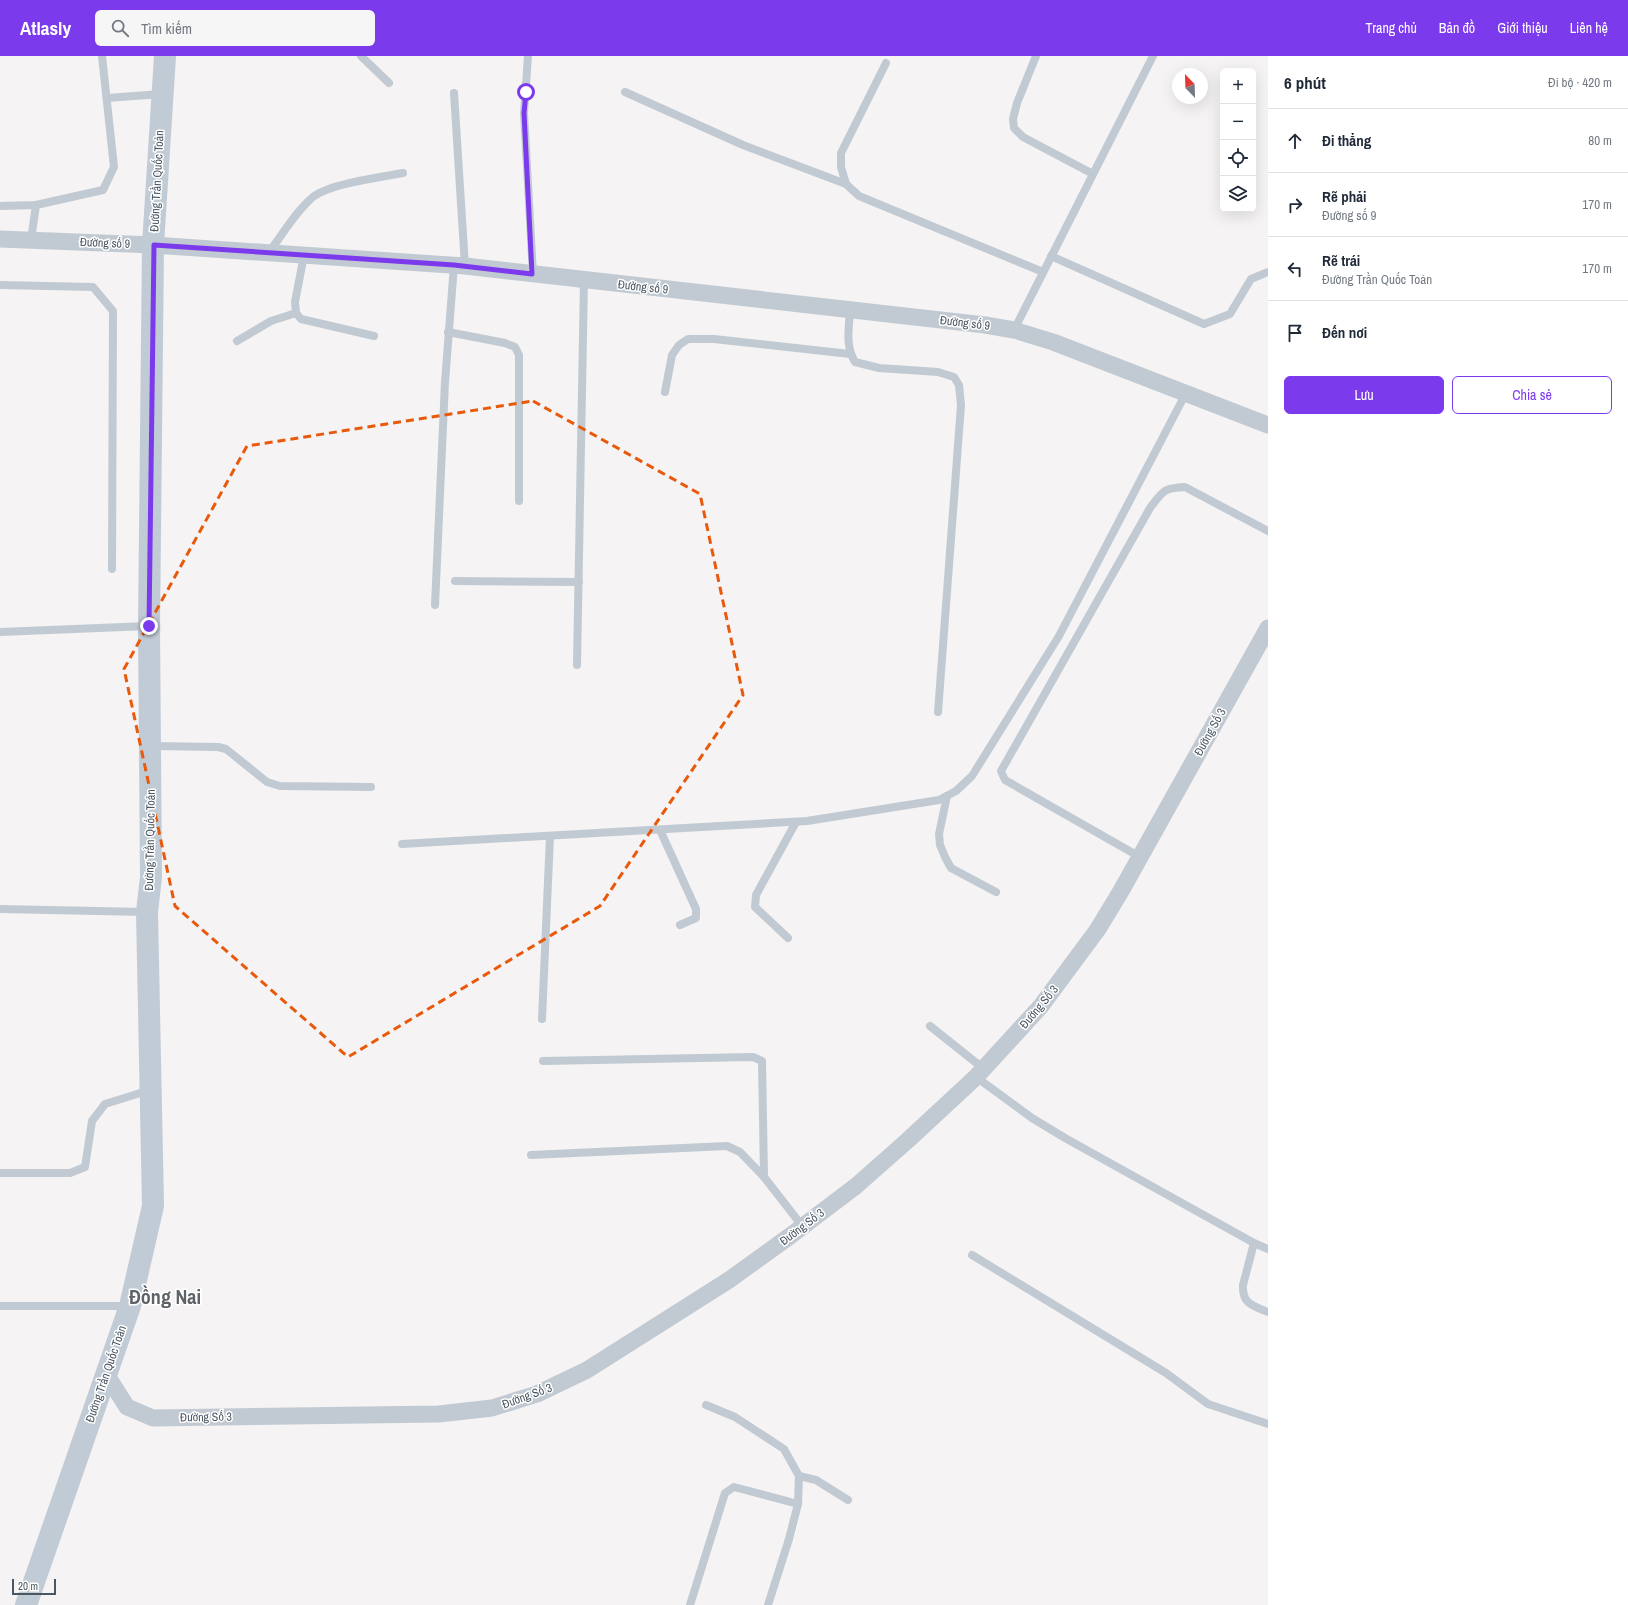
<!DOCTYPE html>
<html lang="vi">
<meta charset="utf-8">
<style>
body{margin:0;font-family:"Archivo Narrow",sans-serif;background:#f6f6f7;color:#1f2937}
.controls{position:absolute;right:12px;top:12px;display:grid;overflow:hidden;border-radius:6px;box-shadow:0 4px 16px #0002}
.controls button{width:36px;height:36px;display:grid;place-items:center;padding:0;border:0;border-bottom:1px solid #e0e1e3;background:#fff;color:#1f2937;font:20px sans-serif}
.compass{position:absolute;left:1172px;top:12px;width:36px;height:36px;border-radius:50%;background:#fff;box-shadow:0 4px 16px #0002;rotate:337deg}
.scale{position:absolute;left:12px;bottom:10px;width:44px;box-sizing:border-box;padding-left:4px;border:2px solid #4a5661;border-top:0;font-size:11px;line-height:14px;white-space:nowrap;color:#4a5661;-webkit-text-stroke:3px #fff;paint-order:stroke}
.stop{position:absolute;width:12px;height:12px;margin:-9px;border:3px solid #7c3aed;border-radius:50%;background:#fff}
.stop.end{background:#7c3aed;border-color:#fff;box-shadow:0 1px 4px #0008}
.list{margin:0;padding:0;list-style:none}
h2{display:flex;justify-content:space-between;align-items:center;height:52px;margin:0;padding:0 16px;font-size:17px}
h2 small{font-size:13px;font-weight:400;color:#747a83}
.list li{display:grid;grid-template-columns:26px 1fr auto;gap:12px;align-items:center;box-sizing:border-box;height:64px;padding:0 16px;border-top:1px solid #e0e1e3}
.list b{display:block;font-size:15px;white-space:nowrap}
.list p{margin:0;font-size:13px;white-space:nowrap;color:#747a83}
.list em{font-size:13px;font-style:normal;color:#747a83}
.actions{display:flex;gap:8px;padding:12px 16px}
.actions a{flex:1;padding:9px 0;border:1px solid #7c3aed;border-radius:6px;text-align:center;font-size:14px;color:#7c3aed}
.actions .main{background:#7c3aed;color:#fff}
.icon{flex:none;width:22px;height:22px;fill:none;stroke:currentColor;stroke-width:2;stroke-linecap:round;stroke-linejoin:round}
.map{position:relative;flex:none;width:1268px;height:1549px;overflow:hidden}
header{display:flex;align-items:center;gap:24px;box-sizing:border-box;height:56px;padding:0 20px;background:#7c3aed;color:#fff}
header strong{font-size:19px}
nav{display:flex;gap:22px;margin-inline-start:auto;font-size:14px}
.search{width:280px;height:36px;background:#f6f6f7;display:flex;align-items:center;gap:10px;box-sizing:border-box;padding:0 14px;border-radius:6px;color:#747a83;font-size:15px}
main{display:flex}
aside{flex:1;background:#fff}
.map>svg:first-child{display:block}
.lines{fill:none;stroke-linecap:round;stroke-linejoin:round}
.lane{stroke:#c1cad2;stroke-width:8}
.street{stroke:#c1cad2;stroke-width:17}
.secondary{stroke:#c1cbd6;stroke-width:22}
.route{stroke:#7c3aed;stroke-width:5}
.marked{fill:none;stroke:#e8590c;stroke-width:3;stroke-dasharray:8 5;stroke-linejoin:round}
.labels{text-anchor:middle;stroke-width:3;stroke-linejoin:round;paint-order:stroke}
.street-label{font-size:12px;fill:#4a5661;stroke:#fff}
.town-label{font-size:20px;font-weight:bold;fill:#5f6368;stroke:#fff}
</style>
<header>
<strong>Atlasly</strong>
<div class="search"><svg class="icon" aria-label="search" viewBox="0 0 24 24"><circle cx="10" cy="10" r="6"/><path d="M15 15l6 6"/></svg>Tìm kiếm</div>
<nav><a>Trang chủ</a><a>Bản đồ</a><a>Giới thiệu</a><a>Liên hệ</a></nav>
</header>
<main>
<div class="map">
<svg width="1268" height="1549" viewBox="0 0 1268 1549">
<rect width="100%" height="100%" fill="#f5f3f3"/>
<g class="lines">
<!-- lane -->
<g class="lane">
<polyline points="361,0 389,27"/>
<polyline points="528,0 524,57 533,218"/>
<polyline points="1036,0 1017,47 1013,63 1014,72 1023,81 1093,118"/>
<polyline points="886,7 841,97 841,111 846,128 859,140 1043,216"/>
<polyline points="625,36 743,89 846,128"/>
<polyline points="454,37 465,210"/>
<polyline points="107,42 162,38"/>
<polyline points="0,150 36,149 103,134 114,111 102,0"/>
<polyline points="31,184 36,149"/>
<path d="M 269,196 C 283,178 296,155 313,141 C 329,128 381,121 403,117"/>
<polyline points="304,199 295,246 296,257 301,263 374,280"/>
<polyline points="1051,200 1204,268 1230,258 1251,223 1268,216"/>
<polyline points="0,229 93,231 113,255 112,513"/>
<path d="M 850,254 C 849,272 845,290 855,306 L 879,312 L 938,316 L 954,321 L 959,329 L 961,349 L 938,656"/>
<polyline points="1014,274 1153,0"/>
<polyline points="448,276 505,287 515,291 519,299 519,445"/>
<polyline points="237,285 271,265 296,257"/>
<polyline points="665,336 672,299 679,289 688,283 714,283 850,298"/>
<polyline points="455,525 579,526"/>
<polyline points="435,549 445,326 454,209"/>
<polyline points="0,576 148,570"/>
<polyline points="577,609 584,224"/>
<polyline points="151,690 218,691 226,693 267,726 280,730 371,731"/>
<polyline points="947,740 939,778 940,789 945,801 951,812 996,836"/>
<polyline points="660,774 696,853 696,862 680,869"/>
<polyline points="402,788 807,765 939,744 956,735 972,720 1059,580 1186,337"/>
<path d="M 1140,801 L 1005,724 L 1001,715 L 1150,452 C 1163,435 1163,432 1185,431 L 1268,475"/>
<polyline points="0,853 146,856"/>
<polyline points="788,882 755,851 756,839 796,766"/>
<polyline points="542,963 550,780"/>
<polyline points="930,970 984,1013"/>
<polyline points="543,1005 753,1001 762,1005 764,1121"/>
<polyline points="976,1021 1032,1062 1065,1082 1254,1187 1268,1193"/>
<polyline points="531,1099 727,1090 740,1096 764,1121 803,1171"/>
<polyline points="0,1117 70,1117 85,1111 92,1065 105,1048 150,1034"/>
<path d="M 1254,1187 L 1243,1229 C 1242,1248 1253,1250 1268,1256"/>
<polyline points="972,1199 1166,1317 1208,1348 1268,1368"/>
<polyline points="0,1250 129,1250"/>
<polyline points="706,1349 735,1361 784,1393 799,1420 798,1448 789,1483 768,1549"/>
<polyline points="799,1420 816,1424 848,1444"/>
<polyline points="690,1549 725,1437 734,1431 798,1448"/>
</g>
<!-- street -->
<g class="street">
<polyline points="0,183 153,189 465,210 985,269 1014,274 1053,286 1268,369"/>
<polyline points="106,1318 127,1351 153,1362 439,1358 492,1352 537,1338 587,1314 729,1224 790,1180 856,1130 907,1085 976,1021 1041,950 1098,873 1121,835 1268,572"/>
</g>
<!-- secondary -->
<polyline class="secondary" points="26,1549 130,1250 153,1150 147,856 151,821 149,570 153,189 165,0"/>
</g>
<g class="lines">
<!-- route -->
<polyline class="route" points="149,570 154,189 454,209 532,218 524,57 526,36"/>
</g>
<!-- marked area -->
<path class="marked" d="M 533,345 L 700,438 L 743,639 L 600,850 L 348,1001 L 175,850 L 124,613 L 247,390 Z"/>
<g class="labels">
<!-- street labels -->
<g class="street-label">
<text transform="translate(157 125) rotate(-87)" y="4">Đường Trần Quốc Toản</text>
<text transform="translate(105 187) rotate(2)" y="4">Đường số 9</text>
<text transform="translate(643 231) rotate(6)" y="4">Đường số 9</text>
<text transform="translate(965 267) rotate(7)" y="4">Đường số 9</text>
<text transform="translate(1210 676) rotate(-61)" y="4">Đường Số 3</text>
<text transform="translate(150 784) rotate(-89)" y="4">Đường Trần Quốc Toản</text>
<text transform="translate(1039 951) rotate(-50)" y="4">Đường Số 3</text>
<text transform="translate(802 1171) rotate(-37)" y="4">Đường Số 3</text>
<text transform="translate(106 1318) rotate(-71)" y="4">Đường Trần Quốc Toản</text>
<text transform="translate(527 1340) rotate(-20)" y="4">Đường Số 3</text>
<text transform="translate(206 1361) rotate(-1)" y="4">Đường Số 3</text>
</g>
<!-- town labels -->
<g class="town-label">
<text x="165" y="1248">Đồng Nai</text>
</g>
</g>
</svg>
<div class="controls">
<button>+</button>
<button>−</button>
<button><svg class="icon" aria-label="locate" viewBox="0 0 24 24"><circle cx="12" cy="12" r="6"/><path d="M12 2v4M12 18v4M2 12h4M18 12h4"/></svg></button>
<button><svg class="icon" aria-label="layers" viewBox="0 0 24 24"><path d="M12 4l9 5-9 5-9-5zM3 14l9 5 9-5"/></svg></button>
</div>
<svg class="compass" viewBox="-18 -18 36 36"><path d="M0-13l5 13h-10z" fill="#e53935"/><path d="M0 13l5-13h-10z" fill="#747a83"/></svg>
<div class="scale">20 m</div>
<div class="stop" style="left:526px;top:36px"></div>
<div class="stop end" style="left:149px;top:570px"></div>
</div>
<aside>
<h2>6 phút<small>Đi bộ · 420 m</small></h2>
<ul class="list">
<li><svg class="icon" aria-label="ahead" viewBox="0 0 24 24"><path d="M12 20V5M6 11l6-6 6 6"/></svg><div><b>Đi thẳng</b></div><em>80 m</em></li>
<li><svg class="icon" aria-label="right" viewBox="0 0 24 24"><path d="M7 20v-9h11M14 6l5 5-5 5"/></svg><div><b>Rẽ phải</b><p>Đường số 9</p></div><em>170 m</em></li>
<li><svg class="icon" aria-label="left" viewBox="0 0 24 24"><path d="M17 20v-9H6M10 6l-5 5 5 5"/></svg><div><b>Rẽ trái</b><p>Đường Trần Quốc Toản</p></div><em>170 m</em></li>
<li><svg class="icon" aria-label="arrive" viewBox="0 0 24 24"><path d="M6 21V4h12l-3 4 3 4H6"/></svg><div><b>Đến nơi</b></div></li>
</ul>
<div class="actions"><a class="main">Lưu</a><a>Chia sẻ</a></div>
</aside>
</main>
